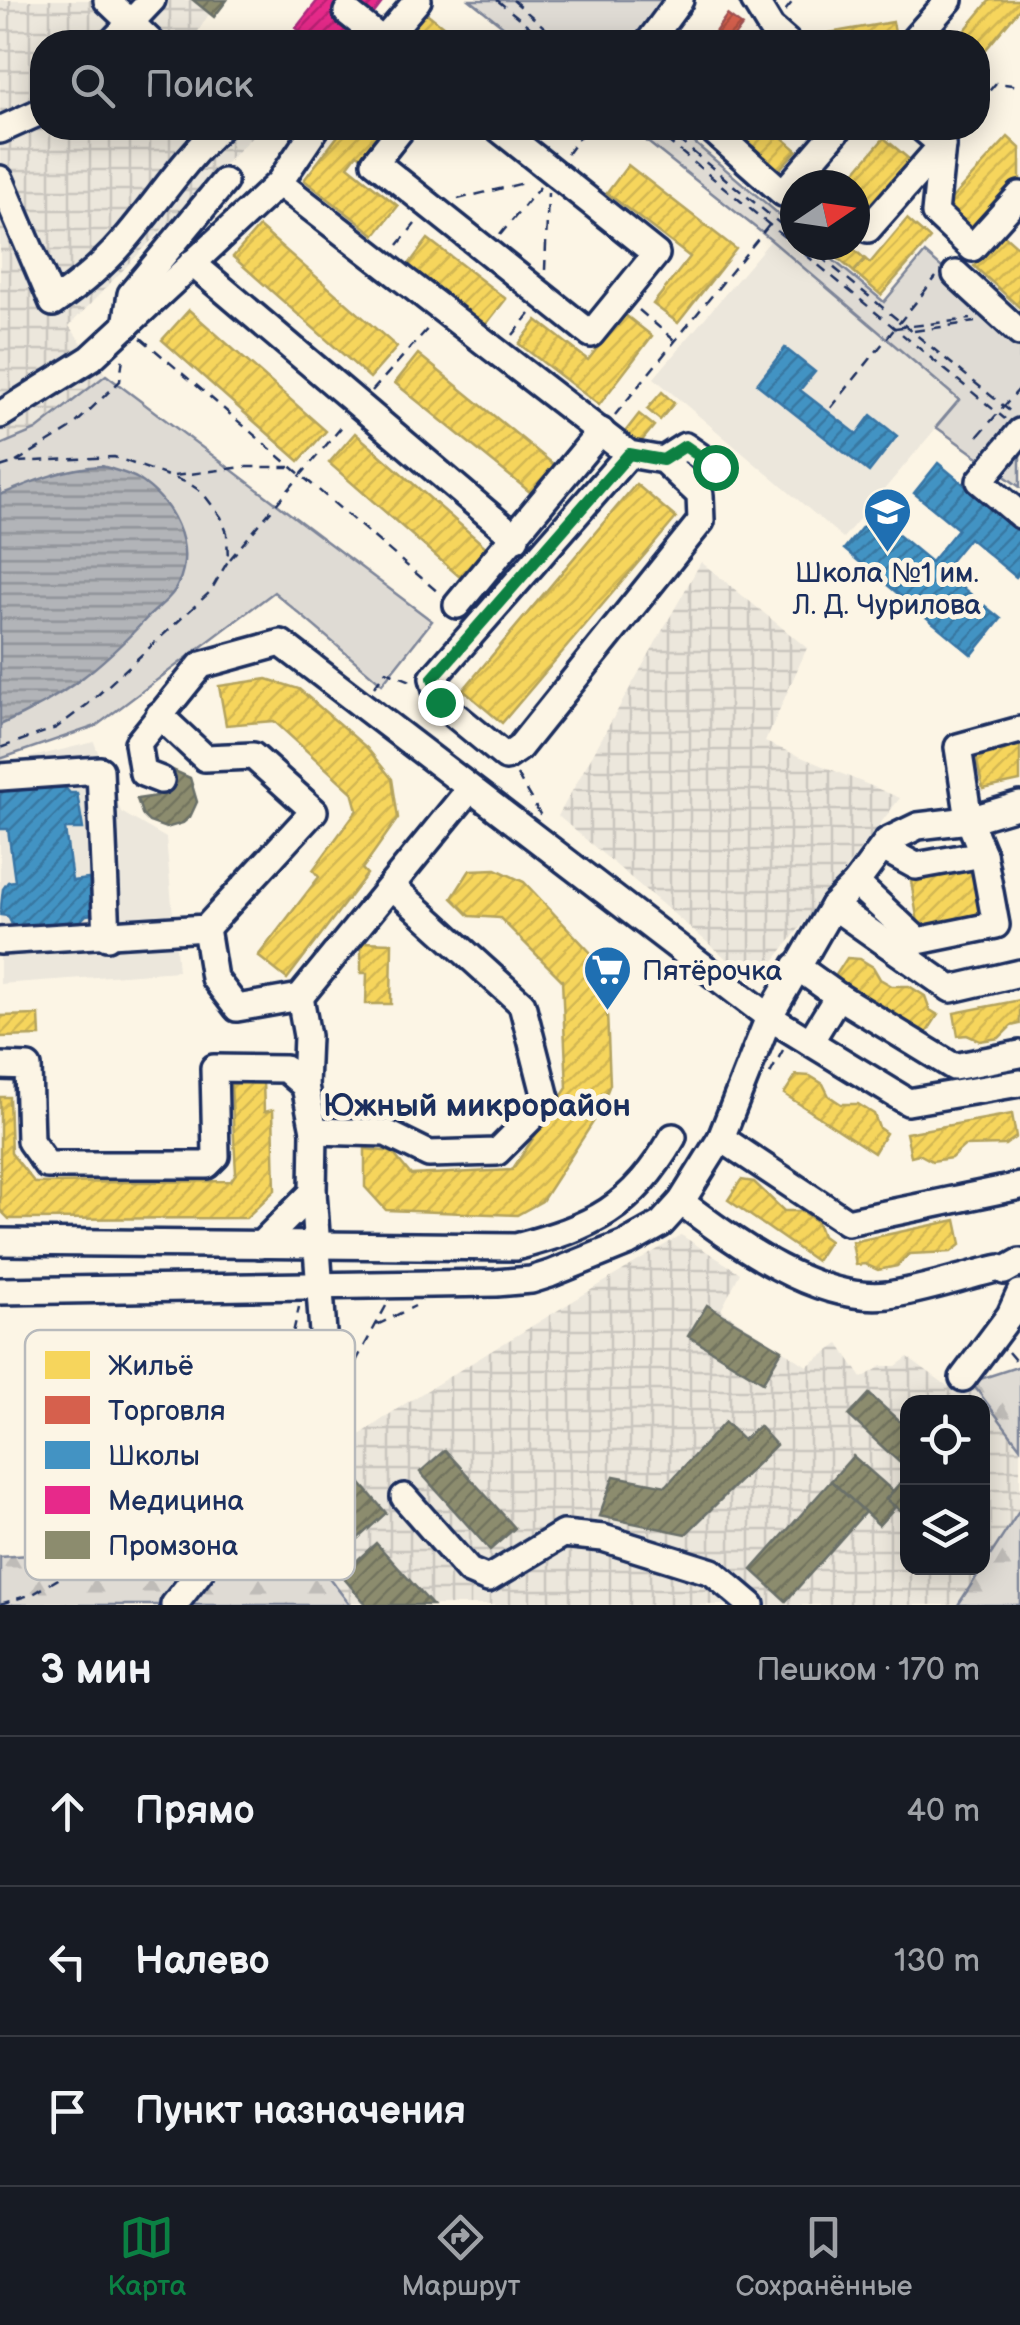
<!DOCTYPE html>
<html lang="ru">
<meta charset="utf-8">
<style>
body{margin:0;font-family:"Balsamiq Sans",sans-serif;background:#20242c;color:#f1f3f6}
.controls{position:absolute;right:30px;bottom:30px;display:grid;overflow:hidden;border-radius:20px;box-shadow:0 5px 25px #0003}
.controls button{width:90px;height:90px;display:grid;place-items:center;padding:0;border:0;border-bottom:2px solid #363941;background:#171b24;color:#f1f3f6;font:50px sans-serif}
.compass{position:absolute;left:780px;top:170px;width:90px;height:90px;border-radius:50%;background:#171b24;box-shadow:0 5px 25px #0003;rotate:77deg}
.stop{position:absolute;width:30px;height:30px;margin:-22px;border:8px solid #0b8043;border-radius:50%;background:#fff}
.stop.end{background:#0b8043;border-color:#fff;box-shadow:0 2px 10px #0008}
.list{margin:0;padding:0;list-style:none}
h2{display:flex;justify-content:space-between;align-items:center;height:130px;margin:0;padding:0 40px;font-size:42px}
h2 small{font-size:32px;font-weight:400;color:#9ea1a6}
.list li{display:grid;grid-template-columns:65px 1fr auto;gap:30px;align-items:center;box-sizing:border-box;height:150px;padding:0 40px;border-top:2px solid #363941}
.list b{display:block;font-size:38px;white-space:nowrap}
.list em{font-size:32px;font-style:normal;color:#9ea1a6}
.icon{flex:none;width:55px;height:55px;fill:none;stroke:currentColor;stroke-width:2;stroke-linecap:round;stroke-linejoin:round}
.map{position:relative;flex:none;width:1020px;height:1605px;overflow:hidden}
.search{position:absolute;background:#171b24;box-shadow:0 5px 25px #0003;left:30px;right:30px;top:30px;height:110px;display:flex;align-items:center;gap:25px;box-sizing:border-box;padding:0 35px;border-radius:40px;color:#9ea1a6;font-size:38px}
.sheet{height:580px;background:#171b24}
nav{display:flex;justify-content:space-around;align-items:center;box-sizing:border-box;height:140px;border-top:2px solid #363941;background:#171b24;font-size:28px;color:#9ea1a6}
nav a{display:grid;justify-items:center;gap:5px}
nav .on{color:#0b8043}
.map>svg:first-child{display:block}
.built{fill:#ece7dc}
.industrial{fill:url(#industrial-grid)}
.green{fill:#dfdbd4;stroke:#7d8599;stroke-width:2.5}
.forest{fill:url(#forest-firs);stroke:#7d8599;stroke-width:2.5}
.water{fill:url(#water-rules);stroke:#767f94;stroke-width:2.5}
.homes{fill:url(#homes-hatch);stroke:#b4a35d;stroke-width:2.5}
.shops{fill:url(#shops-hatch);stroke:#9e5152;stroke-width:2.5}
.schools{fill:url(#schools-hatch);stroke:#3775a5;stroke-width:2.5}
.health{fill:url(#health-hatch);stroke:#aa2b7d;stroke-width:2.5}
.industry{fill:url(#industry-hatch);stroke:#6a7069;stroke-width:2.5}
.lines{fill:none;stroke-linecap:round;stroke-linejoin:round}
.minor-casing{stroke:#1b2f5e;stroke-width:32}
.path{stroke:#1b2f5e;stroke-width:2.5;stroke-dasharray:10 8;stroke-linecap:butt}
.minor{stroke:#fcf5e5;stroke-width:25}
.route{stroke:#0b8043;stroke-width:12}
.labels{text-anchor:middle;stroke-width:10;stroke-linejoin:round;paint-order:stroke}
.poi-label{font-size:28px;fill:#1b2f5e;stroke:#fcf5e5}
.quarter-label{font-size:32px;font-weight:bold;fill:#1b2f5e;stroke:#fcf5e5}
.key{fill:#fcf5e5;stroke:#b8babc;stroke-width:2.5}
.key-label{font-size:28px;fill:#1b2f5e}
</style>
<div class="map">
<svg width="1020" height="1605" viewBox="0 0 1020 1605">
<defs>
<pattern id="industrial-grid" width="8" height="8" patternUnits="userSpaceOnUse" patternTransform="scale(2.5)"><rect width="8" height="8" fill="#ece7dc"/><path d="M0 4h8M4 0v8" fill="none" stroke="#cac6bf"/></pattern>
<pattern id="forest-firs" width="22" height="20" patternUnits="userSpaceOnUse" patternTransform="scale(2.5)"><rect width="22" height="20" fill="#dfdbd4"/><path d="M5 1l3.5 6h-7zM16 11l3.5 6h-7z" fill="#bfbcb8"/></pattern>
<pattern id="water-rules" width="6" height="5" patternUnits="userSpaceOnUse" patternTransform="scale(2.5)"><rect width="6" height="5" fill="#b2b4b8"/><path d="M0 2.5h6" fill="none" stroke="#909399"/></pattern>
<pattern id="homes-hatch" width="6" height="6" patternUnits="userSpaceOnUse" patternTransform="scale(2.5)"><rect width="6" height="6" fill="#f6d55c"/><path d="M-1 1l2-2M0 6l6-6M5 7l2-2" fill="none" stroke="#d2b752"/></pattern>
<pattern id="shops-hatch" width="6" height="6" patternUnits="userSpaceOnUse" patternTransform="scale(2.5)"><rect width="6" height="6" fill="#d6604d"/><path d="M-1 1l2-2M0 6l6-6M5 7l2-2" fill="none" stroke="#ad5043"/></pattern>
<pattern id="schools-hatch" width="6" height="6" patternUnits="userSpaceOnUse" patternTransform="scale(2.5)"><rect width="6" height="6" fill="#4393c3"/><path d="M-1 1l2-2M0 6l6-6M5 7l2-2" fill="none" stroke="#3778a2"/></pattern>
<pattern id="health-hatch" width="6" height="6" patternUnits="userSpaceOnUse" patternTransform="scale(2.5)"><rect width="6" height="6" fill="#e7298a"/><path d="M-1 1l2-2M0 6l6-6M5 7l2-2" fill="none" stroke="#ba2474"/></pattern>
<pattern id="industry-hatch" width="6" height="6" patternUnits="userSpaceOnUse" patternTransform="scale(2.5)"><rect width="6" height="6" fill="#8c8c6e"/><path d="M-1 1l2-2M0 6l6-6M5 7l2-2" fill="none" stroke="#72735e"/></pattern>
</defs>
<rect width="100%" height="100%" fill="#fcf5e5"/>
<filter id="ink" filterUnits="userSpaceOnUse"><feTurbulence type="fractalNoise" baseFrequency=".01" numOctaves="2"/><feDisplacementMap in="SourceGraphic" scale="20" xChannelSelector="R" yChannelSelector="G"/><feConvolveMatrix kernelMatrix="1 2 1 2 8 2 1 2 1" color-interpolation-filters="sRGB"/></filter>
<g filter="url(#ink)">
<!-- built -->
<g class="built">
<polygon points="771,240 960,400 843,538 654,378"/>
<polygon points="94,742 121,812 166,838 178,971 0,984 0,765"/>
</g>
<!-- industrial -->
<g class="industrial">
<polygon points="0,0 218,0 197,33 206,42 42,42 42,128 260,128 69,326 106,375 36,430 0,445"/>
<polygon points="701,562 807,648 765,742 900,798 764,974 747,976 558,816"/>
<polygon points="681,1235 740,1273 721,1310 807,1366 839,1344 862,1378 882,1366 896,1366 908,1357 957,1393 971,1382 1020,1447 1020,1510 982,1567 982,1402 908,1402 908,1568 982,1568 958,1605 350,1605 278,1512 354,1439 403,1405"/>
</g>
<!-- green -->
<g class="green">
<polygon points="470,0 675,0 644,42 523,42"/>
<polygon points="630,128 677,128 795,228 795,245 815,245 884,302 925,253 1020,336 1020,487 936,427 959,400 771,240"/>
<polygon points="106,375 432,621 382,684 274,592 96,726 0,759 0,445 36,430"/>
</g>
<!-- forest -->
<g class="forest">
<polygon points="1020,1366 1020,1447 971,1382"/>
<polygon points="1020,1510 1020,1605 958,1605"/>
<polygon points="291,1528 350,1605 0,1605 0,1557 168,1546 262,1551"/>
</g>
<!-- water -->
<path class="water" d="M 102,466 C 113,470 128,473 138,479 C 172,501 196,545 178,584 C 173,597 157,608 147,618 C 99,669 64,697 0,725 L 0,495 C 34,481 64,468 102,466 Z"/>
<!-- homes -->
<g class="homes">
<polygon points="990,0 1020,0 1020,8 978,59 978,42 955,42"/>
<polygon points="424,11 463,42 407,42 402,38"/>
<polygon points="893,22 897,42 819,42 817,35"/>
<polygon points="344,128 388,128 365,159 357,154 348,166 398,206 375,235 304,180"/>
<polygon points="722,128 771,128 797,150 775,174"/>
<polygon points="1008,137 1020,148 1020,185 973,236 943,208"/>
<polygon points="884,138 916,165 855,236 855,185 844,185"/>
<polygon points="628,165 736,249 678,323 653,304 690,257 607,193"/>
<polygon points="907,219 930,239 881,295 854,272 865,259 870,263"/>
<polygon points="259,227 397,347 370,378 233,257"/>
<polygon points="1003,234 1020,249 1020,308 974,266"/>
<polygon points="428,239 506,299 484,327 407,267"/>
<polygon points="822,245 849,245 865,259 854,272"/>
<polygon points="189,310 326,431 299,461 162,340"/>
<polygon points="624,314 652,336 599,405 519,344 537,320 588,360"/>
<polygon points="418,354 558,468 536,497 395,383"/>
<polygon points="662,392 674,403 660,420 647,409"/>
<polygon points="639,414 654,426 640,443 625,432"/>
<polygon points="355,433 487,548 461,578 329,463"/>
<polygon points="636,484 676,518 502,723 463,690"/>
<polygon points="267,679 299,689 367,748 392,779 398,818 362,869 367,874 287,979 258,956 319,877 313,870 357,810 352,792 274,721 226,725 219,686"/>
<polygon points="1020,742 1020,781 983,789 975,752"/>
<polygon points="978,863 988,916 919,929 910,875"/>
<polygon points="496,869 524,882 590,952 607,1012 610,1084 599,1113 542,1201 517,1215 386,1210 365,1187 365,1149 392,1152 411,1175 512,1170 567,1088 562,980 500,918 470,916 452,898 470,870"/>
<polygon points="361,942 392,943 391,1004 366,1004 367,973 361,973"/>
<polygon points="847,958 860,959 873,967 880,979 892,986 909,986 925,996 930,1010 938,1015 925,1035 834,978"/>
<polygon points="1020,1000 1020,1024 1011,1026 999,1038 980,1041 967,1035 958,1036 954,1013"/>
<polygon points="39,1015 40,1036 0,1037 0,1016"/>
<polygon points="796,1075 810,1076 823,1084 829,1096 841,1104 858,1104 874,1114 879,1128 886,1133 874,1153 784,1094"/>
<polygon points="263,1081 264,1112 273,1110 275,1190 246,1218 9,1219 0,1210 0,1097 9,1097 11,1153 35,1183 231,1181 236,1173 231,1084"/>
<polygon points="1012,1114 1016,1137 1005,1145 964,1146 951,1158 932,1161 919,1154 911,1156 906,1133"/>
<polygon points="741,1180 754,1182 784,1211 802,1211 817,1222 822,1236 829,1241 816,1261 728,1200"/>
<polygon points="956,1220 961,1244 951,1252 909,1254 897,1266 878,1270 865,1264 856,1265 852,1242"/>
</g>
<!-- shops -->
<polygon class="shops" points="727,15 742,26 730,42 715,42 710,39"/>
<!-- schools -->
<g class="schools">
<polygon points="785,348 815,372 800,390 857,434 871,415 897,436 869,472 757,384"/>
<polygon points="938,463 1020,531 1020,572 1016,577 969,538 942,571 1001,619 972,655 844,549 873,514 931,562 958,529 914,493"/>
<polygon points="60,782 70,793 77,793 83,829 65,829 72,881 89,879 94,914 86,915 75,926 15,931 8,916 0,915 3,889 8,882 15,881 8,829 0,829 0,789 5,785"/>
</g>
<!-- health -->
<polygon class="health" points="318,0 384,0 372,16 354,2 347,12 338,24 355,38 351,42 315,42 296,28"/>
<!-- industry -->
<g class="industry">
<polygon points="193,0 227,0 214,17"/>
<polygon points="168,768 190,778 197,802 190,817 183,823 166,828 149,822 143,816 137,799 157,796 159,769"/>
<polygon points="707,1305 782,1350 763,1382 688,1336"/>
<polygon points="869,1394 908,1429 908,1452 899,1462 849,1416"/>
<polygon points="725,1422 743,1440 759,1426 776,1445 686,1534 599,1516 614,1476 666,1486"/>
<polygon points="445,1450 515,1528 490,1550 420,1472"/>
<polygon points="853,1456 893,1491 886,1499 895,1507 879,1525 831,1481"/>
<polygon points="905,1477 908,1479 908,1517 886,1499"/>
<polygon points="356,1478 386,1513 333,1561 302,1527"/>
<polygon points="831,1481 865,1512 786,1601 752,1570"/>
<polygon points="376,1543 432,1605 367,1605 341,1575"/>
</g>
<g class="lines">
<defs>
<g id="minor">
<polyline points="107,0 151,42"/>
<polyline points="754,0 771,28 787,42"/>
<polyline points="347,12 383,41"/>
<polyline points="112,42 152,0"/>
<polyline points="382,42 418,0"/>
<polyline points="649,42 680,0"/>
<polyline points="912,42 949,0"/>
<polyline points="402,128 375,162 591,334 656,254 498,128"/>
<polyline points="710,128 783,193 839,128"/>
<polyline points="0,130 42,111"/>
<polyline points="942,145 935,213 972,248 1020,195"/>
<path d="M 0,179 L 53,303 C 79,285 102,266 123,242 C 156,204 182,162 219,128"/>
<polyline points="279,183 629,454 663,460 700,495 701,521 519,748 506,757 439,702 433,678 629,454"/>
<polyline points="868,229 942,145 922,128"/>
<polyline points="192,263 516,538"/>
<polyline points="956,274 1020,333"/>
<polyline points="126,326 131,294 224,182"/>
<polyline points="0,415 91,358 279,183 316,128"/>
<polyline points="1020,432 980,481 1020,515"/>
<polyline points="663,460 685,446 715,467"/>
<polyline points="457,605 601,431"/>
<polyline points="1020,730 958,747 969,820 1020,805"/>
<polyline points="0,777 100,770 107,937"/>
<polyline points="161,780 143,773 138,743 201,665 281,643 769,1017 908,1102 1020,1083"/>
<polyline points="856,883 918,941 996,925 983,854 916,866 883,848"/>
<polyline points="833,906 951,989 1020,973"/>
<polyline points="206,928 214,978 237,1008 300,997 470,789"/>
<polyline points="0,941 206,928 314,811 253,756 205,758 159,715"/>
<polyline points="796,966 838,996 954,1067 1020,1054"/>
<polyline points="810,1042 838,996"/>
<polyline points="0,1066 28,1067 30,1141 47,1165 207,1165 216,1156 214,1068 285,1069 305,1086"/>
<polyline points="314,1131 386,1133 429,1154 497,1152 547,1102 522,1004 393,887"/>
<polyline points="721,1138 847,1222 1020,1186"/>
<path d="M 681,1202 C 736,1243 816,1303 888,1295 C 925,1290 964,1276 1000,1268 L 1004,1271 L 1020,1262"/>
<path d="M 0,1242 L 516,1247 C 594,1226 631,1209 673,1137"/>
<polyline points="260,1245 313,1192"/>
<polyline points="0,1291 496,1283 531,1280 550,1274 627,1243 661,1224 681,1202 721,1138 769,1017 833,906 856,883 887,841 918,826 969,820 983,854"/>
<polyline points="963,1378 1010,1315 1020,1293"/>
<polyline points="404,1497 469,1571 488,1579 563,1534 603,1538 712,1572 751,1605"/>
<polyline points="231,1532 248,1532 282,1518"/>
<polyline points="174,1605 267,1485 304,1434 318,1408 324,1347 313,1192 314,1131 305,1086 307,1036 300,997"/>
</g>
</defs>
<!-- minor casing -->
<use href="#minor" class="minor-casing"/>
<!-- path -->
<g class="path">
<polyline points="497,0 548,42"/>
<polyline points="513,0 560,41 629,34"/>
<polyline points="785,11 794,0"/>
<polyline points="978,104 996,83 1020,86"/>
<polyline points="652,128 1005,419"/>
<polyline points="664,128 795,236"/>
<polyline points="655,129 678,128"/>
<polyline points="567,154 586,128"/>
<polyline points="458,199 528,182"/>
<polyline points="500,235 540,187"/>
<polyline points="398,245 415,224"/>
<polyline points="806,245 1011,412"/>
<polyline points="545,270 548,193"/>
<polyline points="639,310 674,340"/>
<polyline points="895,328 971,319"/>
<polyline points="914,331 975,322"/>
<polyline points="513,335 530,314"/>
<polyline points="141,338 439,593"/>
<polyline points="372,391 430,326"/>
<polyline points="831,408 936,277"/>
<polyline points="615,415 770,224"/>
<polyline points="978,436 1020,388"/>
<polyline points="16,462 70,429 120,381 123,357"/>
<polyline points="0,467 16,462 114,457 188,483 202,492 221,517 227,533 228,561 210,592 88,704 56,728 0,748"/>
<polyline points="174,476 243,467 290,467"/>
<polyline points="230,559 344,424"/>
<polyline points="374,687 386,671 411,681"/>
<polyline points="517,775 541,816"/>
<polyline points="770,1074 783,1050"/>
<polyline points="377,1325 415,1306"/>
<polyline points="1008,1352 1020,1366"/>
<polyline points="347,1378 386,1306"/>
<path d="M 182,1388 C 223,1359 237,1349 289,1346"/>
<polyline points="342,1391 347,1379 345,1360"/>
<polyline points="77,1540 87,1541 103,1548"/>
<polyline points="65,1575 79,1561 104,1549 135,1518 169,1500 206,1491 254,1454 283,1410 290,1346 299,1307"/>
<polyline points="0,1604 33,1594 65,1575 77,1574 97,1564 197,1541"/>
</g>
<!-- minor -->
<use href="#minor" class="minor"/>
</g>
</g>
<g class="lines" filter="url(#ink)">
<!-- route -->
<polyline class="route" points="440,702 433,678 629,454 663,460 685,446 715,467"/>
</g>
<!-- icons -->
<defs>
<symbol id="school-pin" viewBox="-11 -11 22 30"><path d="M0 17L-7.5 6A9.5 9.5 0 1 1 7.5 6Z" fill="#1f6fb2" stroke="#fcf5e5"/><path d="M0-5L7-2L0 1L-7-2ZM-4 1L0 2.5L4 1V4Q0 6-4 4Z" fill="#fff"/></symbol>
<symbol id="supermarket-pin" viewBox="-11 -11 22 30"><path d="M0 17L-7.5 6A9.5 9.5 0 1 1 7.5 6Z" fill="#1f6fb2" stroke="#fcf5e5"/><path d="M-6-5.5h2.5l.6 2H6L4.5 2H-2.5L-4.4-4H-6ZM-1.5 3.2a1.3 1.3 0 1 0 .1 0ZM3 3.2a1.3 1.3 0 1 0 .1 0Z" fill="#fff"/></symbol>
</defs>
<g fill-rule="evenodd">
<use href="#school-pin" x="860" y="484" width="55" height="75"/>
<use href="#supermarket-pin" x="580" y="942" width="55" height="75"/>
</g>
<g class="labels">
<!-- poi labels -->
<g class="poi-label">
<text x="887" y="582">Школа №1 им.<tspan x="887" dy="32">Л. Д. Чурилова</tspan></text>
<text x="642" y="980" text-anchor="start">Пятёрочка</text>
</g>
<!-- quarter labels -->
<g class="quarter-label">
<text x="477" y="1116">Южный микрорайон</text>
</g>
</g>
<!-- legend -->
<rect x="25" y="1330" width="330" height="250" rx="15" class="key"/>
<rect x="45" y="1351" width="45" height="28" fill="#f6d55c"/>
<rect x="45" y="1396" width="45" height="28" fill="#d6604d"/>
<rect x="45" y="1441" width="45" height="28" fill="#4393c3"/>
<rect x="45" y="1486" width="45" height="28" fill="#e7298a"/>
<rect x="45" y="1531" width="45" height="28" fill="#8c8c6e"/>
<g class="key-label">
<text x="108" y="1375">Жильё</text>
<text x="108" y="1420">Торговля</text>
<text x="108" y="1465">Школы</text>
<text x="108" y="1510">Медицина</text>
<text x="108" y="1555">Промзона</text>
</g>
</svg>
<div class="controls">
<button><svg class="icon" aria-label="locate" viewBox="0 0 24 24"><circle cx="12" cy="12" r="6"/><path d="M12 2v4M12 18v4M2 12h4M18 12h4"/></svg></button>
<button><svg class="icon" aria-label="layers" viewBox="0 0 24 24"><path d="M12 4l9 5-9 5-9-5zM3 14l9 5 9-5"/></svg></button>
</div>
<svg class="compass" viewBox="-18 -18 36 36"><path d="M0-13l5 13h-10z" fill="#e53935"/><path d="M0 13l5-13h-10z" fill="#9ea1a6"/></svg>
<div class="stop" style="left:715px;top:467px"></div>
<div class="stop end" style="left:440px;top:702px"></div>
<div class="search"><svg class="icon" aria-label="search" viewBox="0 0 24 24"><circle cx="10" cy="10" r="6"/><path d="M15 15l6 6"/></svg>Поиск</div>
</div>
<section class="sheet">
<h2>3 мин<small>Пешком · 170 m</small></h2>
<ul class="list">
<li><svg class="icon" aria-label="ahead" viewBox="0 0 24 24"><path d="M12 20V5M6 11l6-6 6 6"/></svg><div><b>Прямо</b></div><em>40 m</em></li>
<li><svg class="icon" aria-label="left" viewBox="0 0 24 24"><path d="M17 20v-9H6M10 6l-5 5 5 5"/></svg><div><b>Налево</b></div><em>130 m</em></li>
<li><svg class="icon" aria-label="arrive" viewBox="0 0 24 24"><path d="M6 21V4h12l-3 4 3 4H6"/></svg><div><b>Пункт назначения</b></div></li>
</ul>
</section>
<nav>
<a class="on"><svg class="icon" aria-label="map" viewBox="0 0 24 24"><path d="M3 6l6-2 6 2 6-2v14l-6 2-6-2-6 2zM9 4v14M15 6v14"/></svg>Карта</a>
<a><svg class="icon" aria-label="directions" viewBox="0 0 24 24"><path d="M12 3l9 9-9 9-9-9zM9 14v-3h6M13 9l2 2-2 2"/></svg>Маршрут</a>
<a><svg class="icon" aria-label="saved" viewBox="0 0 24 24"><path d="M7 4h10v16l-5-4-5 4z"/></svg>Сохранённые</a>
</nav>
